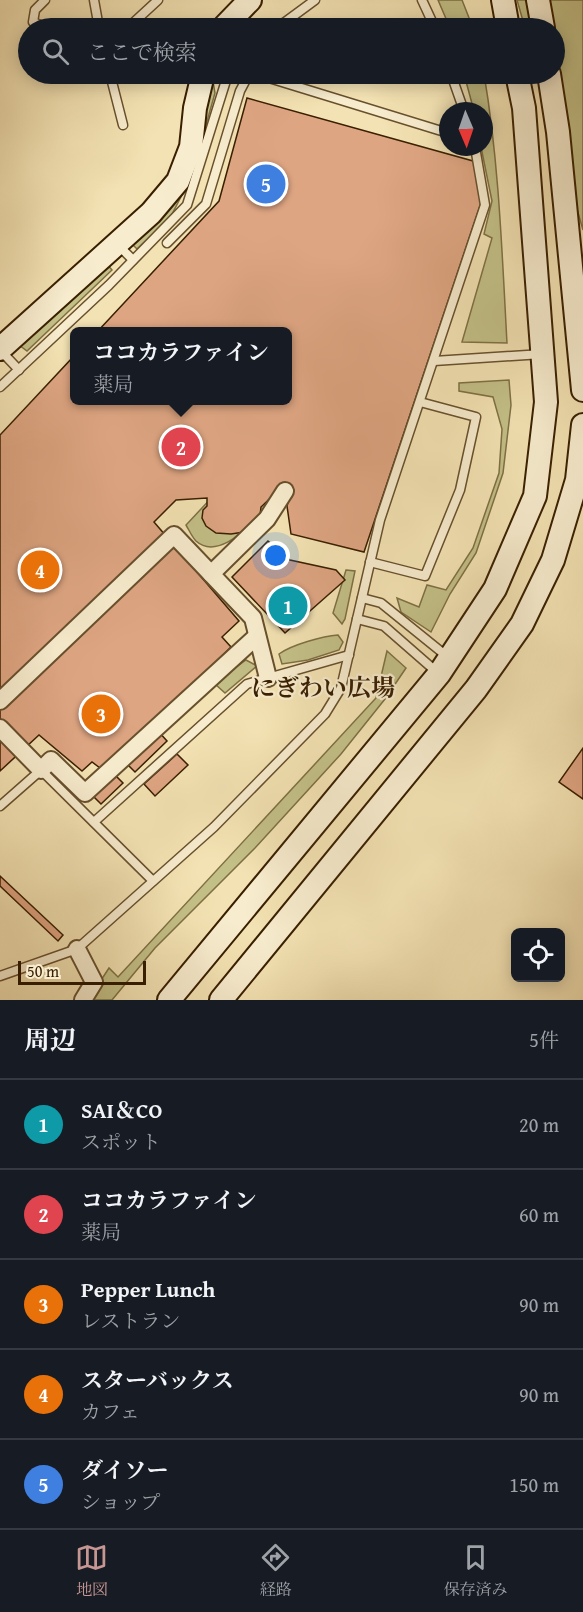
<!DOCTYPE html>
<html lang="ja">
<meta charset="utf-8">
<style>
body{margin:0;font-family:"Gentium Book Plus","Noto Serif JP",serif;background:#20242c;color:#f1f3f6}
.controls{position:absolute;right:18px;bottom:18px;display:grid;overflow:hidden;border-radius:9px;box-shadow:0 3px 15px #0003}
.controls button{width:54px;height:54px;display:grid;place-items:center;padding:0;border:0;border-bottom:2px solid #363941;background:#171b24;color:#f1f3f6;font:30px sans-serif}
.compass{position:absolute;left:439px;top:102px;width:54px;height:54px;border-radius:50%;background:#171b24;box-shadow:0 3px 15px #0003;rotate:178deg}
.scale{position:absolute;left:18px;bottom:15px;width:128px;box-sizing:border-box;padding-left:6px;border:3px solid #391f00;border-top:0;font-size:16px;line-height:21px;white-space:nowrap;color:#391f00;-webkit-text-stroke:4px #f7ecce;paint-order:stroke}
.you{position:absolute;left:276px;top:556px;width:21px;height:21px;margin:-15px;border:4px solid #fff;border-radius:50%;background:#1a73e8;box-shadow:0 0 0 9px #1a73e833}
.badge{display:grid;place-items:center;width:39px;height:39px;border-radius:50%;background:#c59692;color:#fff;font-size:20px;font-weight:700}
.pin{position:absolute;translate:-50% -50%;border:3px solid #fff;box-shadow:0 2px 6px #0006}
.popup{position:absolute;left:70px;top:327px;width:222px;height:78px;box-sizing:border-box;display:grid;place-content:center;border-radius:9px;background:#171b24;filter:drop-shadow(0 2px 4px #0005);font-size:20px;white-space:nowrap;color:#9ea1a6}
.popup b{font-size:22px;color:#f1f3f6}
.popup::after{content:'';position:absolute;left:50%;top:100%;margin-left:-12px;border:12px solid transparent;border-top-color:#171b24}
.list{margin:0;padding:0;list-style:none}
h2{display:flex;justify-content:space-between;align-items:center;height:78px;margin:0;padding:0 24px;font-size:26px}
h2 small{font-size:20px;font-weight:400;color:#9ea1a6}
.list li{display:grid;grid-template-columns:39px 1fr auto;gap:18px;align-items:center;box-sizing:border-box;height:90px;padding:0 24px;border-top:2px solid #363941}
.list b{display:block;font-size:22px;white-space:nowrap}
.list p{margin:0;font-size:20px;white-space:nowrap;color:#9ea1a6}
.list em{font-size:20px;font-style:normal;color:#9ea1a6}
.icon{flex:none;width:33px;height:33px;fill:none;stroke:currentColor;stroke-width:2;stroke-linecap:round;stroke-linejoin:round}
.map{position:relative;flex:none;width:583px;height:1000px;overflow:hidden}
.search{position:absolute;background:#171b24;box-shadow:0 3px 15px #0003;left:18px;right:18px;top:18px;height:66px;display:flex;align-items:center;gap:15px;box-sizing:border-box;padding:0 21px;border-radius:33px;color:#9ea1a6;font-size:22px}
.sheet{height:528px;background:#171b24}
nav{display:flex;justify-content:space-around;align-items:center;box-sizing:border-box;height:84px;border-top:2px solid #363941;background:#171b24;font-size:16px;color:#9ea1a6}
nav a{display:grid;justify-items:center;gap:3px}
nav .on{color:#c59692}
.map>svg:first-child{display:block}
.green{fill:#c3c087;stroke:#7e7044;stroke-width:1.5}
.building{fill:#dea582;stroke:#391f00;stroke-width:1.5}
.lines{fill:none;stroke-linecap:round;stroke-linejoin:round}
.lane-casing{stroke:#68502d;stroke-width:11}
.street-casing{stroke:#68502d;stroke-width:20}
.secondary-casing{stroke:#391f00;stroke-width:26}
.lane{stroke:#f7ecce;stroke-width:8}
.street{stroke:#f7ecce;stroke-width:16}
.secondary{stroke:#f7ecce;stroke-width:22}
.labels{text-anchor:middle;stroke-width:4.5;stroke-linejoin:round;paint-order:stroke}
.quarter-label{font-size:24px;font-weight:bold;fill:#391f00;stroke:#f7ecce}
</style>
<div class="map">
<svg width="583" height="1000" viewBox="0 0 583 1000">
<rect width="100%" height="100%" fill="#f3e2b3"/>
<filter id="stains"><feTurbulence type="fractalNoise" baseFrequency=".00333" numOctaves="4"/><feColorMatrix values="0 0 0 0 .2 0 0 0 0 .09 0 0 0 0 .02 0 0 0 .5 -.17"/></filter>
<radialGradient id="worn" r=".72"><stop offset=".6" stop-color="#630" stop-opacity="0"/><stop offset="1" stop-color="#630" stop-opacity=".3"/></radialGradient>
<!-- green -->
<g class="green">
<polygon points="438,0 462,0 473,28 450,28"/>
<polygon points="517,0 583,0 583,230 538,74 554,74 554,28 525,28"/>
<path d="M 464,74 L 484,74 C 499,162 502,253 507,343 L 462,342 L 492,238 L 484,234 L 492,201 L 481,147 L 484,147 L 484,111 L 474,111 Z"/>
<polygon points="212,76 215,93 196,160 185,189 170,218 137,249 129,241 158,213"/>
<polygon points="105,262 112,270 27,351 19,345"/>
<polygon points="509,380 511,405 503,473 476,553 450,594 431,632 401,612 397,598 419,607 427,585 446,590 473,548 499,473 502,429 493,397 459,391 459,383"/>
<path d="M 216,493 L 265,495 L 265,512 C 250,525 218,561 196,541 C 192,537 189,530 186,525 Z"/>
<polygon points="346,570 355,571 345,619 342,624 333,613"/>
<path d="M 338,635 L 343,642 L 339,650 L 308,660 L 282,664 L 279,654 C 291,645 323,636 338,635 Z"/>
<polygon points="387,651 406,668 385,699 341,754 255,848 155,948 112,1000 88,1000 109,968 118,977 376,698"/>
<polygon points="246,660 257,666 225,693 214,683"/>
</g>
<!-- building -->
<g class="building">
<polygon points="247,98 473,161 484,178 483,197 364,552 291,534 287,506 292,486 284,485 261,507 260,516 244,532 231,534 216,533 206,526 202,518 203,510 207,506 207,498 176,500 154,522 239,621 222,637 231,647 104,771 92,762 82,771 39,735 0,771 0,435 74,356 74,400 288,400 288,332 97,332 219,201"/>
<polygon points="268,541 290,560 336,570 345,580 285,633 232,577"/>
<polygon points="158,731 167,741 135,772 126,763"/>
<polygon points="583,748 583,799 559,782"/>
<polygon points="177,754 188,765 155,796 144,784"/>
<polygon points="114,774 123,783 101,804 92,795"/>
<polygon points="0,876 63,935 58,941 0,886"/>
</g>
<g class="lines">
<defs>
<g id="lane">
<polyline points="45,0 35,10 33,22 48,28"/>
<polyline points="94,0 99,28"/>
<polyline points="422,0 435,28"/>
<polyline points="117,28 132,24 158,0"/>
<polyline points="277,28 315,0"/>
<polyline points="110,74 123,125"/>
<polyline points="256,74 448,133"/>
<polyline points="451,74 464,111"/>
<polyline points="167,243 206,204 240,91 249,74"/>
<polyline points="117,244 133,260"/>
<polyline points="1,351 19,370"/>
<polyline points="434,361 542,354"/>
<polyline points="0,387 109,285 187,205 228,74"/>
<polyline points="370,562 425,576 460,490 476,417 420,402"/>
<polyline points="362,598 381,603 449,658"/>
<polyline points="357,619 384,626 439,674"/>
<polyline points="0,806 41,770 153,881"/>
<polyline points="94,822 247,684 349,655"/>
<polyline points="0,976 77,949 214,827 325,714 341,688 380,520 485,205 475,147"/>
</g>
<g id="street">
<polyline points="211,574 267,519 285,491"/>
<polyline points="0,701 174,535 253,618 268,678"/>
<polyline points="0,728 41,770 51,760 85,793 257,636"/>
<polyline points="77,949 94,982 83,1000"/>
</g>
<g id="secondary">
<polyline points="503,0 508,28"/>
<polyline points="538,0 543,28"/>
<polyline points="223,28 250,0"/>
<polyline points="549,74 558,132 583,390"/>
<polyline points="0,349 151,213 178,181 191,147 195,108 203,74"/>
<polyline points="169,1000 439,674 495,589 535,496 546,402 524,108 517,74"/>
<polyline points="221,1000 476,689 522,624 553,560 577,480 583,425"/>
</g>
</defs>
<!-- lane casing -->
<use href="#lane" class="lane-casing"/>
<!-- street casing -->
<use href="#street" class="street-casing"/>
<!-- secondary casing -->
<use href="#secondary" class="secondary-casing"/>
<!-- lane -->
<use href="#lane" class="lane"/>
<!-- street -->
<use href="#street" class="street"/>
<!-- secondary -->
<use href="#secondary" class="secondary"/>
</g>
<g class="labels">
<!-- quarter labels -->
<g class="quarter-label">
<text x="323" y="696">にぎわい広場</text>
</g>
</g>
<rect width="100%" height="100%" filter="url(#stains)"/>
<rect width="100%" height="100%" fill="url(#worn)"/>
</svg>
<div class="controls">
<button><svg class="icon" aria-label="locate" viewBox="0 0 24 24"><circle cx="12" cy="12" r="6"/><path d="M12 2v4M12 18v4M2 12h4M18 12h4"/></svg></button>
</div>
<svg class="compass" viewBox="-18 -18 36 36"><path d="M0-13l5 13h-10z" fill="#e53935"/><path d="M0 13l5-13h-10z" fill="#9ea1a6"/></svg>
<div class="scale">50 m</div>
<div class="you"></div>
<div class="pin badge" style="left:288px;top:606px;background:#0f9aa8">1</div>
<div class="pin badge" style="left:181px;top:447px;background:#e0444e">2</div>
<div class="popup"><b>ココカラファイン</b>薬局</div>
<div class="pin badge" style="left:101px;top:714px;background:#e8710a">3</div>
<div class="pin badge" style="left:40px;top:570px;background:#e8710a">4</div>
<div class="pin badge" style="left:266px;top:184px;background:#3f7fe0">5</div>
<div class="search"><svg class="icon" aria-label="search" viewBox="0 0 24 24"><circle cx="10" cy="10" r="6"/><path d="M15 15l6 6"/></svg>ここで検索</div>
</div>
<section class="sheet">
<h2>周辺<small>5件</small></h2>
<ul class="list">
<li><span class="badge" style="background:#0f9aa8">1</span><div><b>SAI＆CO</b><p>スポット</p></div><em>20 m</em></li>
<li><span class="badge" style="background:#e0444e">2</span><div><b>ココカラファイン</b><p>薬局</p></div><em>60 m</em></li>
<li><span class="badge" style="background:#e8710a">3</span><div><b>Pepper Lunch</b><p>レストラン</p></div><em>90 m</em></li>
<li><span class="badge" style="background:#e8710a">4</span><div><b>スターバックス</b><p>カフェ</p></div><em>90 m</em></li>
<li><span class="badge" style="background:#3f7fe0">5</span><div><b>ダイソー</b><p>ショップ</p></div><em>150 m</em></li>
</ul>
</section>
<nav>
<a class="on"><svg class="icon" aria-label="map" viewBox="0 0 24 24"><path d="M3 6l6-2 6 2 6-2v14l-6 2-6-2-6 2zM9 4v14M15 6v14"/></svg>地図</a>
<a><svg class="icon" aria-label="directions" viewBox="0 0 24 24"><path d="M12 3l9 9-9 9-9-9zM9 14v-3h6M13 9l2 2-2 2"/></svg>経路</a>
<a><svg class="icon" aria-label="saved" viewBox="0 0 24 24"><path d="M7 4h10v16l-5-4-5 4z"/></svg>保存済み</a>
</nav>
